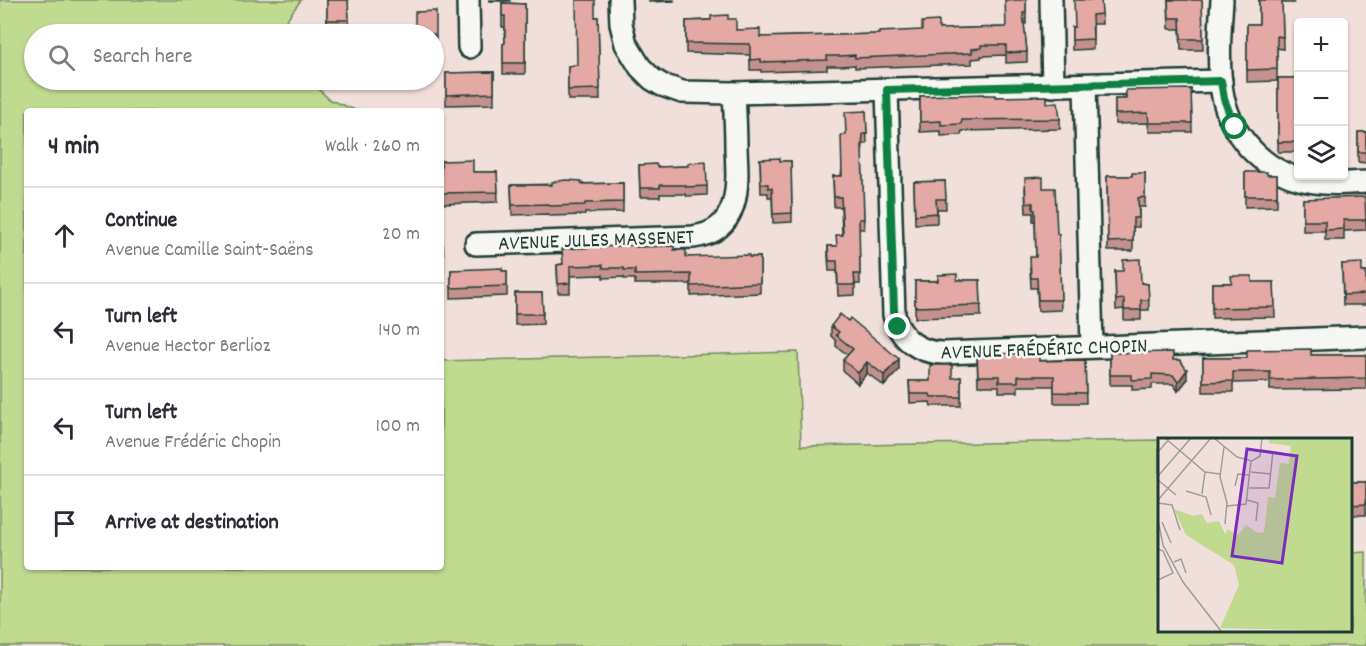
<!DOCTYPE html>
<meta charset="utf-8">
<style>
body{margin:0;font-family:Dekko,sans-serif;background:#f7f7f7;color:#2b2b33}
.controls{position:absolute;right:18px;top:18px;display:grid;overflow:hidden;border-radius:6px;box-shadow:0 2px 4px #0004}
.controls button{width:54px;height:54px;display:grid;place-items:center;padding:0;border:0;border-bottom:2px solid #e1e1e2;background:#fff;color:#2b2b33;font:30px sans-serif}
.stop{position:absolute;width:18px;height:18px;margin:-14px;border:4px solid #0b8043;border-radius:50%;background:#fff}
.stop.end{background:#0b8043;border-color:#fff;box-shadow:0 2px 6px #0008}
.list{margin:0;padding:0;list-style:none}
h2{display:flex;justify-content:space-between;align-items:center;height:78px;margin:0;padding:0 24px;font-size:26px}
h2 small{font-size:20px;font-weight:400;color:#7c7c81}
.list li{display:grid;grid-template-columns:39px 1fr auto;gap:18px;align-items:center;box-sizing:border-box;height:96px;padding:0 24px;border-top:2px solid #e1e1e2}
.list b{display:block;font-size:22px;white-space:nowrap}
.list p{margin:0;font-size:20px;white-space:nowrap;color:#7c7c81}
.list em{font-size:20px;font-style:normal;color:#7c7c81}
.icon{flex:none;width:33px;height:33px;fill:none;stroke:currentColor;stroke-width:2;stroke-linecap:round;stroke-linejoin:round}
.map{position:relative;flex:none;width:1366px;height:646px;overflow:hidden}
.search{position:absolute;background:#fff;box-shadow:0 2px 4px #0004;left:24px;top:24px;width:420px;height:66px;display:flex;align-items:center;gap:15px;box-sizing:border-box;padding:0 21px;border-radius:33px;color:#7c7c81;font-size:22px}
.panel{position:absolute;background:#fff;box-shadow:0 2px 4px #0004;left:24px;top:108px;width:420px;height:462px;border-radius:6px}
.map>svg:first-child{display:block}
.green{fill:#c0da90;stroke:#708c62;stroke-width:1.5}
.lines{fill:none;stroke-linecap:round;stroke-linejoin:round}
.minor-casing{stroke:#1f3d34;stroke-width:26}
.minor{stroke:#f6f6f2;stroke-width:21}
.wall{fill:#c4918e;stroke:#1f3d34;stroke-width:1.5}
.shaded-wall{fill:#a07674;stroke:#1f3d34;stroke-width:1.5}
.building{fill:#e4a9a5;stroke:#1f3d34;stroke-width:1.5}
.route{stroke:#0b8043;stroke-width:8}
.labels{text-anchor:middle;stroke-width:5;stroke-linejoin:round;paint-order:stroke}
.street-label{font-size:21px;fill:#1f3d34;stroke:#f6f6f2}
.inset-road{fill:none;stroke:#9d9e98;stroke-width:1.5}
.view{fill:#7b2cbf;fill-opacity:0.15;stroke:#7b2cbf;stroke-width:3}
.inset-edge{fill:none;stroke:#1f3d34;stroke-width:3}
</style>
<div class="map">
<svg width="1366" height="646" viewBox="0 0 1366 646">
<rect width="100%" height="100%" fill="#f1dfdb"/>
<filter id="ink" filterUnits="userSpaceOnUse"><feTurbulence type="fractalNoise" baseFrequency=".0167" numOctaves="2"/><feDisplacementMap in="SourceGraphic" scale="12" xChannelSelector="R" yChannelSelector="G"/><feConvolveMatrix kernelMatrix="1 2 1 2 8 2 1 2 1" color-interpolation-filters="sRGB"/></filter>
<g filter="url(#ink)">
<!-- green -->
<polygon class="green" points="0,0 301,0 276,34 34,34 34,80 309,80 330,100 358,111 27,111 27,567 441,567 441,361 798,352 801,446 1159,440 1159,630 1350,630 1350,553 1366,552 1366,646 0,646"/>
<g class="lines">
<defs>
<g id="minor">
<polyline points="468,0 469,47"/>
<polyline points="620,0 621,24 626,44 640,67 652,79 662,85 682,92 734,93 1221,81"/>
<polyline points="1051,0 1053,86"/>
<path d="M 1222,0 C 1220,29 1217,68 1223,97 C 1233,141 1270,177 1315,182 C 1332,185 1349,183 1366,182"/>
<polyline points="1085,85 1092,346"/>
<path d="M 887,90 L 894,315 C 900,340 920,353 944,353 L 1366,337"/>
<path d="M 476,244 L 693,237 C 741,231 738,185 736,149 C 736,130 735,112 734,93"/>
</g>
</defs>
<!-- minor casing -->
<use href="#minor" class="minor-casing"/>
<!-- minor -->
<use href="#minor" class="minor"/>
</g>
<!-- wall -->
<g class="wall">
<polygon points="327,0 348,0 349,30 327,31"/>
<rect x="489" y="0" width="21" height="1"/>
<polygon points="649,0 674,0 674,1 649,2"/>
<polygon points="1026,0 1026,24 1024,24 1027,52 1027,62 1006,63 1006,55 981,56 981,58 972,59 972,64 855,68 855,65 840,66 827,66 827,70 761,72 761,70 750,70 750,55 686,53 686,21 728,19 736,30 760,37 879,34 939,29 1005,27"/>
<polygon points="1101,0 1102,24 1093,24 1093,49 1072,50 1072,27 1075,27"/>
<polygon points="1168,0 1202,0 1203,50 1181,50 1180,29 1169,29"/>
<polygon points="1259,0 1294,0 1294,3 1282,3 1283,49 1277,48 1277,81 1247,82 1247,24 1259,24"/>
<polygon points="502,3 525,4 525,74 503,74 503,44 505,43 505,27 502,27"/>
<polygon points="595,17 598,17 600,100 568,100 568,66 577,65"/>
<polygon points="434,34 440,61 440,71 434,71"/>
<polygon points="494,72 494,104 446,105 446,73"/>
<rect x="1278" y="78" width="21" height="74"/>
<polygon points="1191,89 1192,132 1149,132 1148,123 1115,124 1115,99 1126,99"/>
<polygon points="984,95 1047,103 1060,119 1060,129 962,131 961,135 941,136 941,131 920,132 920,96"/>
<polygon points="866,111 867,144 863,144 862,154 864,229 859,229 860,284 855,284 855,295 838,296 837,271 829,271 828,256 828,246 836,246 842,235 841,207 834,207 833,176 841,176 846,135"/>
<polygon points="1358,132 1366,132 1366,163 1358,162"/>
<polygon points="760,159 780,161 791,161 792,222 773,223 772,197 768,197 768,193 761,193"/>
<polygon points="441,161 473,172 497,172 498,202 442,204 441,241"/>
<polygon points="639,165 657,167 688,166 707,186 707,195 686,196 686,194 660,194 660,197 640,197"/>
<polygon points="1245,172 1267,175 1277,175 1277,206 1245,207"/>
<polygon points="1145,173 1145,207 1139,207 1139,227 1133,227 1133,251 1108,251 1107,176 1132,176"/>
<polygon points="945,181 946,209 937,209 937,223 915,224 914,182"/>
<polygon points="623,183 623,212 585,213 585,215 550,216 549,214 512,215 511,185"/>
<polygon points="1025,188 1043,188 1057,234 1059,234 1061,310 1038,311 1037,288 1031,288 1030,268 1036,257 1035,221 1033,221 1033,213 1026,213"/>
<polygon points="1303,199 1366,220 1366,230 1344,231 1344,240 1325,240 1325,231 1303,231"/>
<polygon points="441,245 443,245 444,272 441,272"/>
<polygon points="635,247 674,250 686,257 760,257 760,293 691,296 691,284 635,284 635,279 624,279 624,277 603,278 603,275 570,276 570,293 558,293 557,265"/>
<polygon points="1342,264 1362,272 1366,272 1366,305 1343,305"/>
<polygon points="451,270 507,271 507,296 451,298"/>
<polygon points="1115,271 1141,283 1148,284 1149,310 1141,310 1141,320 1124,320 1124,309 1116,310"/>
<polygon points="980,280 981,316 915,318 915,281"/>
<polygon points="1274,282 1275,317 1212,318 1212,283"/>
<polygon points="515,293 542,293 543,324 515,325"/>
<polygon points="831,326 899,370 884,386 867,373 858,384 843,371 843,360 848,355 836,346 836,341 831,336"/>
<polygon points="1110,353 1173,360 1187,380 1178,391 1173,384 1152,384 1152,389 1132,390 1132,385 1110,385"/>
<polygon points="977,354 1039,361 1085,360 1086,403 1054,403 1054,386 1018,386 1018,392 999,392 999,386 978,386"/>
<polygon points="1311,355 1366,355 1366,389 1270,390 1270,382 1233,383 1233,392 1203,392 1203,358 1247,358"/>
<polygon points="961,377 961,406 931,406 930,402 910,403 909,381 930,381 952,378"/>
<rect x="1350" y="482" width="16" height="33"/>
</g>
<!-- shaded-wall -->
<g class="shaded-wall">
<polygon points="899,359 899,370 884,386 884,375"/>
<polygon points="867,362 867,373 858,384 858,373"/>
<polygon points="1187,370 1187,380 1178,391 1178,382"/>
</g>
<!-- building -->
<g class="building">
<polygon points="327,0 348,0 349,20 327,20"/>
<polygon points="576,0 595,0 595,17 598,17 600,89 568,90 568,66 577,65"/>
<polygon points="1005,0 1026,0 1026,13 1023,13 1027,52 1006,53 1006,45 981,45 981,48 972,49 972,53 855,58 855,55 840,56 827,56 827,60 761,62 761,59 750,60 750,44 686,43 686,21 711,20 711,16 728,15 728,19 736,19 736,30 760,29 760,37 879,34 879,32 922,30 922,22 939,21 939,29 1006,27"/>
<polygon points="1074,0 1101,0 1102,14 1092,15 1093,39 1072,40 1072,27 1075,27"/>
<polygon points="1168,0 1202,0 1203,39 1181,39 1180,18 1169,18"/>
<polygon points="1259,0 1282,0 1283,37 1277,36 1277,69 1247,70 1247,24 1259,24"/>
<polygon points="502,3 525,4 525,63 503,63 503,44 505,43 505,16 502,16"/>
<polygon points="436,11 436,48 439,48 440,61 434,61 434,34 415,34 415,12"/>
<polygon points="494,72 494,93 446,95 446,73"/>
<rect x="1278" y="78" width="21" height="64"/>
<polygon points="1191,89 1192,123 1149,123 1148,113 1115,114 1115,99 1126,99 1126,90"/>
<polygon points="984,94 984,95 995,95 995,97 1047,96 1047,103 1058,102 1060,119 962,120 961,124 941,125 941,121 920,122 920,96"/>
<polygon points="866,111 867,134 863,134 862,146 864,219 859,219 860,274 854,274 855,285 838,285 837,261 829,261 828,246 837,246 836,235 843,235 841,197 834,197 833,176 842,176 841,135 846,135 845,112"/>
<rect x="1358" y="132" width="8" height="20"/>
<polygon points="780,158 780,161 791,161 792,213 773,214 772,188 768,188 768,184 761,184 760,159"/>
<polygon points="473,160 473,172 497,172 498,192 441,193 441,161"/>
<polygon points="706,162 707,186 686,187 686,185 660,185 660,188 640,188 639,165 656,164 657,167 688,166 688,163"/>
<polygon points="1245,172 1267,172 1267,175 1277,175 1277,196 1245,196"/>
<polygon points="1132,173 1145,173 1145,197 1138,198 1139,218 1133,218 1133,241 1108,242 1107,176 1132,176"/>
<polygon points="1043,177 1043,188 1055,188 1057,234 1059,234 1061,300 1038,300 1037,278 1031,278 1030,257 1036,257 1035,210 1033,210 1033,203 1026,203 1025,178"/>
<polygon points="566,180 581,181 582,184 623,183 623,202 585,203 585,205 550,206 549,204 512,205 511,185 552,185 552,182"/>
<polygon points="945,181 946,199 936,199 937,213 915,215 914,182"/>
<polygon points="1365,197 1366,220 1344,220 1344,229 1325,230 1325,221 1303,221 1303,199"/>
<polygon points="441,245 443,245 444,263 441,263"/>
<polygon points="635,245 635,247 674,246 674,250 686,250 686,257 749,255 749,257 760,257 760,283 691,286 691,274 635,275 635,270 624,270 624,268 603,268 603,265 570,266 570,283 558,284 557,265 563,264 562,249"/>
<polygon points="1140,259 1141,283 1148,284 1149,300 1141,300 1141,310 1124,310 1124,299 1116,300 1115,271 1123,271 1123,260"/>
<polygon points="1362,263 1362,272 1366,272 1366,294 1343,295 1342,264"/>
<polygon points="502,268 502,271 507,271 507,286 451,288 451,270"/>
<polygon points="957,274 957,280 980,280 981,305 915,307 915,281 938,281 938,275"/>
<polygon points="1231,276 1252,276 1252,282 1274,282 1275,307 1212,308 1212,283 1232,283"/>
<polygon points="515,293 542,293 543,314 515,314"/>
<polygon points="840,314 848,321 850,318 899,359 884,375 867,362 858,373 843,360 853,349 836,335 839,332 831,326"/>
<polygon points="1311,349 1311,355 1366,355 1366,378 1270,380 1270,372 1233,372 1233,381 1203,382 1203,358 1247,358 1247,350"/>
<polygon points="1173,352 1173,360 1180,360 1187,370 1178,382 1173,375 1152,374 1152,379 1132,380 1132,375 1110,375 1110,353"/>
<polygon points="1039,353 1039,361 1085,360 1086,393 1054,392 1054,376 1018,376 1018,382 999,382 999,376 978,376 977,354"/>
<polygon points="930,365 952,365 952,378 961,377 961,397 931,397 930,394 910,394 909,381 930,381"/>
<polygon points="1350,482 1366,482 1366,504 1350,505"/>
</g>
</g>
<g class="lines" filter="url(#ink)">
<!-- route -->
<polyline class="route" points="898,327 894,311 887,90 1221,81 1224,99 1235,127"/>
</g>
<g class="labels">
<!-- street labels -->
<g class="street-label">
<text transform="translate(596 239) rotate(-2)" y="7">AVENUE JULES MASSENET</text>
<text transform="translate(1044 348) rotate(-2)" y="7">AVENUE FRÉDÉRIC CHOPIN</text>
</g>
</g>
<!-- overview -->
<g transform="translate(1158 438)">
<rect width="194" height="194" fill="#f1dfdb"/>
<path d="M 111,0 L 193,0 L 193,193 L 62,190 L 81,147 L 76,127 L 28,97 L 16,71 L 35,78 L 44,76 L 49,85 L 61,83 L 67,96 L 70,91 L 80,97 L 88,87 L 100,95 L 106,94 L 110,59 L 117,60 L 122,25 L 131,26 L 133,8 L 111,5 Z" fill="#c0da90"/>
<path class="inset-road" d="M 7,0 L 47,34 L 62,36M 56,0 L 79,19 L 94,23 L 102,18 L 104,0M 66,9 L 62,39 L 69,65 L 67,86M 103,12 L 124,15M 0,14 L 12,0M 93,34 L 113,36M 0,38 L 33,0M 0,42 L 18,57M 77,48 L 80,36 L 92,37M 91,50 L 111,50 L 115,13M 28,53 L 48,59 L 53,77M 44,56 L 47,34M 0,62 L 53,0M 89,62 L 100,65 L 98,83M 0,65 L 14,67 L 22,92M 69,68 L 88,66 L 93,23M 0,82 L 5,107 L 25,144 L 63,193M 4,84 L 13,105M 0,111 L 5,113 L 15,135 L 0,142M 16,124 L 23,121 L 28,135"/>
<path class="view" d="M 89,11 L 139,18 L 124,125 L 74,118 Z"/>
<rect width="194" height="194" class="inset-edge"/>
</g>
</svg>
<div class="controls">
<button>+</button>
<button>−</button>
<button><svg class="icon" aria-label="layers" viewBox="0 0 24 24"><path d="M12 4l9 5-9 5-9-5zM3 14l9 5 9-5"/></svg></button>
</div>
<div class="stop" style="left:1235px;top:127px"></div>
<div class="stop end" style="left:898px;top:327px"></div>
<div class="search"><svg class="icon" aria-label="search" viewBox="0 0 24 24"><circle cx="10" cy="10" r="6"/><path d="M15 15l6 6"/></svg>Search here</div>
<section class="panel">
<h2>4 min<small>Walk · 260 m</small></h2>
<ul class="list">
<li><svg class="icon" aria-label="ahead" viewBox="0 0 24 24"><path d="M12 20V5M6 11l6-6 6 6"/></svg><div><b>Continue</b><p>Avenue Camille Saint-Saëns</p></div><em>20 m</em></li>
<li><svg class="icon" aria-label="left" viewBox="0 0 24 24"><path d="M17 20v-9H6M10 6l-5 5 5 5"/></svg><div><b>Turn left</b><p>Avenue Hector Berlioz</p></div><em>140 m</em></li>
<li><svg class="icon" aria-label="left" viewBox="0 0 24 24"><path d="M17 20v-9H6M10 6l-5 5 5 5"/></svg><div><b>Turn left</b><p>Avenue Frédéric Chopin</p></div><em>100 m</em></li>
<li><svg class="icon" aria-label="arrive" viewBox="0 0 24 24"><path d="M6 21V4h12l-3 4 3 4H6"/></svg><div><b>Arrive at destination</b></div></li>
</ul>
</section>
</div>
